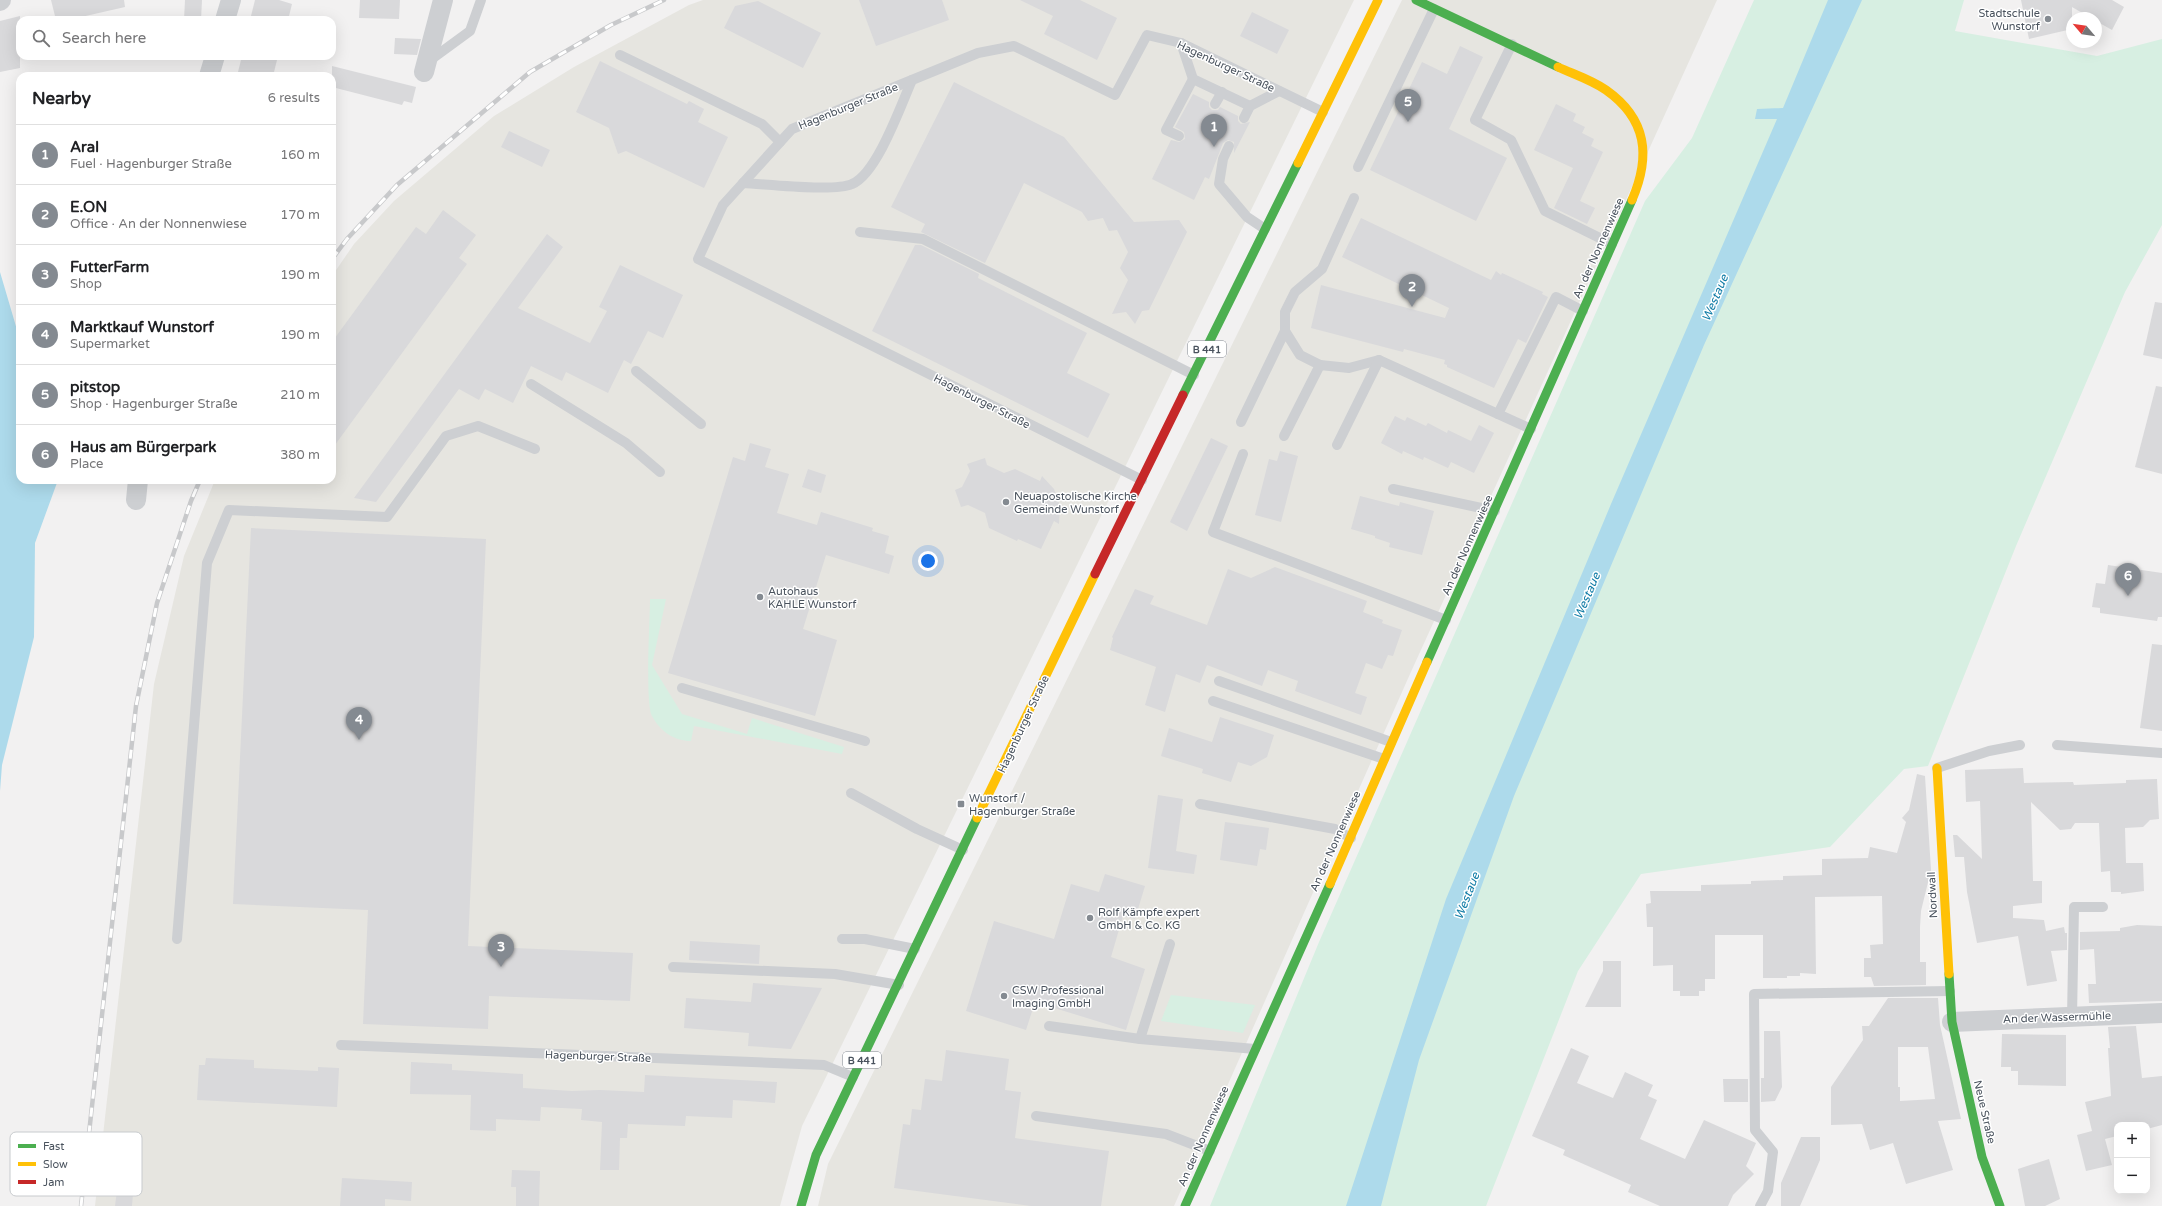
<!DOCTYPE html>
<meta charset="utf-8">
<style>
body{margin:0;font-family:"Varela Round",sans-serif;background:#f2f2f2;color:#202124}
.controls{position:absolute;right:12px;bottom:12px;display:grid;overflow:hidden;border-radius:8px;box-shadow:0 4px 16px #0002}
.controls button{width:36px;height:36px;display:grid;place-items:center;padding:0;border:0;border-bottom:1px solid #e0e0e0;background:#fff;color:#202124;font:20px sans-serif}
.compass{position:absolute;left:2066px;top:12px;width:36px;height:36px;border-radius:50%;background:#fff;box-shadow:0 4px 16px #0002;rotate:299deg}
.you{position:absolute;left:928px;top:561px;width:14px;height:14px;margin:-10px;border:3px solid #fff;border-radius:50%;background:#1a73e8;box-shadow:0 0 0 6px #1a73e833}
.badge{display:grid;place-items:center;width:26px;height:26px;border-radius:50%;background:#848a91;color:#fff;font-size:13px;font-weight:700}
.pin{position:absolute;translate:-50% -33px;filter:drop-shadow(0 1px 2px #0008)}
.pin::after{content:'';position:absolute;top:21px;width:14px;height:12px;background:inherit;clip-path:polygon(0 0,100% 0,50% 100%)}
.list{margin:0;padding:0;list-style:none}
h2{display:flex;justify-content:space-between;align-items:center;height:52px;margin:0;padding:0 16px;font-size:17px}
h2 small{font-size:13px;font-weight:400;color:#757577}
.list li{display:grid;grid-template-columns:26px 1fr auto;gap:12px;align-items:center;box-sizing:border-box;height:60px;padding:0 16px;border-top:1px solid #e0e0e0}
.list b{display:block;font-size:15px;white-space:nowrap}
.list p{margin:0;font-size:13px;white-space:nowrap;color:#757577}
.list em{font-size:13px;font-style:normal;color:#757577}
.icon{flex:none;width:22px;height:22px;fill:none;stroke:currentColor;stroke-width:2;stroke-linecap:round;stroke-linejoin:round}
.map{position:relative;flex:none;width:2162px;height:1206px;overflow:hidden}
.search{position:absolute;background:#fff;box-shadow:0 4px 16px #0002;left:16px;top:16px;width:320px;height:44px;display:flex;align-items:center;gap:10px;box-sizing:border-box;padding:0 14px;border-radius:12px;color:#757577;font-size:15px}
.panel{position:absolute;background:#fff;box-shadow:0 4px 16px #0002;left:16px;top:72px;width:320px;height:412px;border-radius:12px}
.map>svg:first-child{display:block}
.commercial{fill:#e6e5e0}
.green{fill:#d7efe2}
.water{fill:#addaeb}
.building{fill:#d9d9db;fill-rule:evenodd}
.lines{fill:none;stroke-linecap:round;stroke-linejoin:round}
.lane{stroke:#cdcfd2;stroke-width:10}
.street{stroke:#cdcfd2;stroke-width:20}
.fast{stroke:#4caf50;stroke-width:9}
.slow{stroke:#ffc107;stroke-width:9}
.jam{stroke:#c62828;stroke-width:9}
.rail-casing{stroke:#c8c9cb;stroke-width:4.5}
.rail{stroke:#fff;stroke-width:3;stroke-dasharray:9;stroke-linecap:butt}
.poi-dot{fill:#848a91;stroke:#fff;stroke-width:1.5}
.labels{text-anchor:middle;stroke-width:3;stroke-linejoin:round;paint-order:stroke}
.shield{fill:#fff;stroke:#80868e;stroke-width:1}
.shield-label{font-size:10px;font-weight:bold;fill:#49525d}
.poi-label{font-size:11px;fill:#49525d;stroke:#fff;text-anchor:start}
.street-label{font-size:11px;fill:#49525d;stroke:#fff}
.water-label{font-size:12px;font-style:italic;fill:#127da7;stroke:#fff}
.key{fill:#fff;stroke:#c8cbce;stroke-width:1}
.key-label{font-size:11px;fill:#49525d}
</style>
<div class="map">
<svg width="2162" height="1206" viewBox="0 0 2162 1206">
<rect width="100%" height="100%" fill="#f2f1f1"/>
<!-- commercial -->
<g class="commercial">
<polygon points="703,0 1354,0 802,1126 780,1206 95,1206 154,684 184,556 215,480 332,480 332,276 354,244 394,201 494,116 574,67 689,5"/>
<polygon points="1402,0 1717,0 1410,674 1174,1206 818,1206 828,1164"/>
</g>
<!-- green -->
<g class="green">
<polygon points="1754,0 1964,0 1955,31 2097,56 2162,39 2162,225 2125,292 2016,546 1928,766 1904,769 1830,847 1641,874 1578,971 1486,1206 1210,1206 1319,942 1645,201 1692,138"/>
<path d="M 650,599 L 666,599 L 652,665 L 682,714 L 747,734 L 752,718 L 844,747 L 842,754 L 694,726 L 691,741 C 674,741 660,731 652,716 C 645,703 650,619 650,599 Z"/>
<polygon points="1171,995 1255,1005 1243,1033 1161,1021"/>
</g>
<!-- water -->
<g class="water">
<polygon points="1828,0 1862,0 1704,345 1514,796 1419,1060 1381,1206 1346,1206 1446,899 1611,504 1777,119 1755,119 1757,109 1783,108"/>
<polygon points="0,272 20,340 20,480 58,480 35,543 34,637 2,765 0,791"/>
</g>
<!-- building -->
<g class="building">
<polygon points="51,0 124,0 125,7 68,20 56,20"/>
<polygon points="185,0 202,0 201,20 184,20"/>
<polygon points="255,0 279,0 292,4 288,20 250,20"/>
<polygon points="360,0 400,0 399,19 359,18"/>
<polygon points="859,0 942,0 949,20 876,46"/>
<polygon points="1020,0 1080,0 1117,18 1097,60 1044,34 1053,16"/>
<polygon points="2021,0 2112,0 2124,7 2112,30 2096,21 2096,18 2091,18 2072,7 2072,29 2029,39"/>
<polygon points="758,1 821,33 803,68 724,28 735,6"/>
<polygon points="1252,12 1289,30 1277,54 1240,36"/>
<polygon points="20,16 20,68 0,72 0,21"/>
<polygon points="395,38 421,39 417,55 394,54"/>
<polygon points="1460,46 1483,57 1449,129 1507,158 1476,221 1370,170 1422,62 1447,74"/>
<polygon points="242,56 278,56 273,76 237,76"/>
<polygon points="600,61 687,104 689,101 704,109 698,122 728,137 704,188 626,151 618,154 609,128 576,112"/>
<polygon points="332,66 416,87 412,103 404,101 402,105 332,87"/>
<polygon points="954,82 1064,137 1134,222 1179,220 1187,232 1149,310 1142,311 1135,324 1126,312 1112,314 1128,280 1120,268 1128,252 1117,230 1109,231 1103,218 1088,221 1082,212 1024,183 985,263 921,232 925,224 891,207"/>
<polygon points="1193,94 1209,102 1209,107 1212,110 1218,110 1220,107 1238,116 1238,121 1241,124 1250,122 1234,153 1234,142 1228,140 1223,143 1209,179 1205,177 1194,200 1152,179 1171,140 1179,142 1185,139 1184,132 1175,127"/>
<polygon points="1556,104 1576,114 1573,121 1585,127 1582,133 1594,139 1591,146 1603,152 1580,201 1595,208 1587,224 1554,208 1573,168 1534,150"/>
<polygon points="509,131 550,150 542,167 501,147"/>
<polygon points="443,210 476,235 459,258 467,264 332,449 332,342 416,227 426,234"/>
<polygon points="1361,218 1491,280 1496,271 1501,275 1502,273 1543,292 1542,294 1548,297 1526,343 1518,339 1494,388 1447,367 1447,365 1444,364 1445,360 1404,349 1403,352 1311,328 1321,285 1445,318 1449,308 1342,257"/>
<polygon points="547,234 563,247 518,308 590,343 607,311 599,307 620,265 683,295 663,338 648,331 631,364 624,360 608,393 566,372 562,381 531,366 513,403 485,389 479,400 459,389 376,502 354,498"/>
<polygon points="915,245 921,245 979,274 978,278 1087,333 1067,373 1110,394 1088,438 872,331"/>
<polygon points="2155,302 2162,303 2162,359 2143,355"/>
<polygon points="2156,386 2162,387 2162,474 2135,467"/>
<polygon points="1395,416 1405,421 1407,417 1426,426 1428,423 1447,433 1448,430 1471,441 1479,425 1494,433 1474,473 1451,462 1448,468 1424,457 1423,460 1403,451 1402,454 1381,443"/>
<polygon points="1211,438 1228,446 1187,531 1170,522"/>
<polygon points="750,443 771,449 765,467 789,474 777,513 817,525 821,512 873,528 872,531 889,536 885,553 894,556 889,574 826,555 803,629 837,640 815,716 668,673 733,457 745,461"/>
<polygon points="1280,451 1298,456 1281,522 1255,515 1269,459 1277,461"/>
<polygon points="985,458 987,465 1004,473 1015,469 1040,481 1042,476 1054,489 1060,506 1059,524 1054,521 1041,549 1018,539 1017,541 989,528 985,513 968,505 961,507 955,490 962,487 970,471 967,464"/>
<polygon points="808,469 826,475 821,493 802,487"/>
<polygon points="1360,496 1399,506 1400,502 1434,511 1422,555 1389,547 1390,543 1375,538 1375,536 1351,529"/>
<polygon points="251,528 486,539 468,946 633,953 630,1001 489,996 488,1029 363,1024 368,910 233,904"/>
<polygon points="2108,565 2162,573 2162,617 2158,617 2157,621 2129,617 2100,613 2100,608 2092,607 2096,583 2105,584"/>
<polygon points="1275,567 1367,601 1363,612 1383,620 1382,623 1402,630 1393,656 1388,655 1382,669 1366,663 1355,693 1367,697 1361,715 1295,691 1298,681 1268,670 1262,686 1207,665 1200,683 1176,674 1165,712 1145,705 1156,667 1110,650 1113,638 1112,637 1135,589 1154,596 1150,604 1207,625 1228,569 1251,578"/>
<polygon points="2152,644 2162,645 2162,731 2140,728"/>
<polygon points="1220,717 1274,735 1267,757 1251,766 1238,762 1231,782 1202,773 1203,769 1161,756 1169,728 1212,742"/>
<polygon points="2023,768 2024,783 2073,782 2074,785 2126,783 2126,780 2157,779 2159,819 2150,820 2143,827 2125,828 2126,863 2143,863 2144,891 2121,894 2121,892 2111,892 2110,871 2101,872 2099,823 2075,823 2071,829 2060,830 2031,802 2033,881 2042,881 2042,903 2013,906 2013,918 2044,920 2046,931 2064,927 2065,933 2067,933 2067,950 2051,951 2057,981 2027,986 2018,936 1977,943 1967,892 1964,857 1955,857 1953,835 1957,835 1982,859 1980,801 1966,802 1965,770"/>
<polygon points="1917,774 1925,776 1931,870 1921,911 1920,927 1920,962 1926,962 1926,985 1874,986 1871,977 1864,977 1864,958 1871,958 1870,945 1883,944 1882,896 1815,897 1816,974 1800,973 1800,976 1787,976 1787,978 1763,978 1763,935 1715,935 1715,979 1705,979 1705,991 1699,991 1699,996 1680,996 1680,991 1673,991 1673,965 1653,966 1653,927 1647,927 1646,904 1651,903 1650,891 1701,891 1701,885 1751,884 1751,881 1783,880 1783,876 1822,875 1822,859 1868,858 1870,847 1897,853 1906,822 1902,818 1909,810"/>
<polygon points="1158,795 1183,799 1176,851 1197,855 1194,874 1148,868"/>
<polygon points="1225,822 1269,828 1266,850 1260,849 1257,866 1220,860"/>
<polygon points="1105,874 1145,886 1135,919 1123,916 1111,957 1145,969 1126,1030 1035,1002 1026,1030 966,1011 994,921 1054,939 1071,884 1099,892"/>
<polygon points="2137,925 2162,926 2162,1001 2089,1003 2088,984 2096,984 2094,949 2080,950 2080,932 2120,931 2120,928"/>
<polygon points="690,941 760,945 759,964 689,960"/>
<polygon points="1603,961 1621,961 1621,1007 1585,1007 1603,971"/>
<polygon points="753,983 822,988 791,1049 748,1046 749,1033 684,1028 686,998 751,1002"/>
<path d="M 1888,998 L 1938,998 L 1940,1025 L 1961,1119 L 1938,1121 L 1953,1170 L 1906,1184 L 1893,1143 L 1870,1150 L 1862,1124 L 1831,1125 L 1831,1087 L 1863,1040 L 1862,1026 L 1869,1026 ZM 1898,1047 L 1928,1047 L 1935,1099 L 1900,1101 L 1900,1087 L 1898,1087 Z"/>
<polygon points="2136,1026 2142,1078 2162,1076 2162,1125 2147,1129 2147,1125 2117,1125 2117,1136 2105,1139 2112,1165 2086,1171 2077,1135 2092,1131 2085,1102 2111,1096 2108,1048 2110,1048 2108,1027"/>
<polygon points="1764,1031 1780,1031 1782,1087 1775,1101 1761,1102 1761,1078 1764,1078"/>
<polygon points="2002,1034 2066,1035 2066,1086 2018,1085 2018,1071 2011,1071 2011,1067 2001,1067"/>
<polygon points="1571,1048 1589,1056 1577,1083 1613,1098 1625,1072 1653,1085 1648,1096 1657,1100 1640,1139 1685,1159 1704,1120 1756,1143 1746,1166 1754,1174 1733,1195 1728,1206 1660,1206 1628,1192 1631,1185 1563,1155 1565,1150 1532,1136"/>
<polygon points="946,1050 1009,1059 1005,1090 1021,1092 1015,1138 1109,1151 1101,1206 1031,1206 894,1188 903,1124 910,1125 912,1109 921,1110 925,1079 942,1081"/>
<polygon points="206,1058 254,1060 254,1068 318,1071 318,1067 339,1068 337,1107 197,1100 199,1065 205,1065"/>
<polygon points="411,1062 452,1064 452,1070 523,1074 523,1088 572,1091 600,1090 644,1092 645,1075 777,1082 775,1103 733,1100 732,1118 686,1116 685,1126 628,1124 627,1138 620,1138 619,1170 600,1170 602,1122 581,1120 582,1109 541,1107 540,1121 496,1119 496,1131 470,1130 471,1095 410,1094"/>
<polygon points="1723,1079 1748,1079 1748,1102 1724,1102"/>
<polygon points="1801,1137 1820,1137 1820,1160 1800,1206 1781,1206 1781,1183"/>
<polygon points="2049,1159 2060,1199 2045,1206 2025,1206 2018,1169"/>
<polygon points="108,1168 135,1169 132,1206 115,1206 117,1190 107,1190"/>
<polygon points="512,1170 540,1171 539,1206 516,1206 516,1187 511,1187"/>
<polygon points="342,1178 412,1182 411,1201 385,1199 385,1206 340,1206"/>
</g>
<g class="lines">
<!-- lane -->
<g class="lane">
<polyline points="1181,43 1193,79 1250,106"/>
<polyline points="1512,44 1475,120 1511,140 1545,211 1612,244"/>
<polyline points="620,55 762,124 780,142"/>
<polyline points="429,61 470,31 481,0"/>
<polyline points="1215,104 1222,92"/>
<polyline points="1244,118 1250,106 1279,91"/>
<polyline points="1179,136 1166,130 1193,79"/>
<polyline points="1229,146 1223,159 1219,184 1247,217 1265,229"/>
<polyline points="1358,167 1434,9"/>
<path d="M 743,183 C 766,184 834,192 852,184 C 877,174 901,105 912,80"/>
<polyline points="860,232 923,239 1194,375"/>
<polyline points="1285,331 1285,312 1295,292 1322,269 1354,198"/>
<polyline points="636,371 701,424"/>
<polyline points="531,384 626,443 660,472"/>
<polyline points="1498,414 1556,297 1583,311"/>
<polyline points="1241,422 1285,331 1300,355 1320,365"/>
<polyline points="1284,436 1320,365 1349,368 1379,360"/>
<polyline points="1337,445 1379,360 1531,429"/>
<polyline points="1243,454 1213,532 1446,620"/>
<polyline points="1142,480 698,259 723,205 792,129 978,53 1014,46 1115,95 1147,35 1181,43 1323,112"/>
<polyline points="1393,489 1495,511"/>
<polyline points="1219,681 1391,742"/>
<polyline points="682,688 865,741"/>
<polyline points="1213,701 1384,759"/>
<polyline points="2057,745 2162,753"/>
<polyline points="1937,768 1989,751 2020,745"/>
<polyline points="851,793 917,829 963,850"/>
<polyline points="1200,804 1335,829 1351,838"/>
<polyline points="177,939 207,563 229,510 387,517 446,436 478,426 535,449"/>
<polyline points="842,939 865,939 915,949"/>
<polyline points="1170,944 1140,1039 1255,1049"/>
<polyline points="673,967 835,974 899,985"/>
<polyline points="2072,1017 2074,907 2103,907"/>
<polyline points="1049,1026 1140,1039"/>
<polyline points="341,1045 824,1065 853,1077"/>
<polyline points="1036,1116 1166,1134 1210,1151"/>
<polyline points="1760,1206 1768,1191 1773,1152 1755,1130 1754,994 1950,991"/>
</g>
<!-- street -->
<g class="street">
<polyline points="0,1 1,0"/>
<polyline points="225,20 231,0"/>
<polyline points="424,72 443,0"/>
<polyline points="209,76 215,56"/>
<polyline points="136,500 138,480"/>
<polyline points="1952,1022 2162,1013"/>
</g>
<!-- fast -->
<g class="fast">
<polyline points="1416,0 1558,67"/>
<polyline points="1183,395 1298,163"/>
<polyline points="1427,662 1632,200"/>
<polyline points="1949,974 1952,1022 1982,1157 2000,1206"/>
<polyline points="801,1206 816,1155 977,818"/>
<polyline points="1185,1206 1330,884"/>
</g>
<!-- slow -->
<g class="slow">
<path d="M 1558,67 C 1573,74 1592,80 1606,90 C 1647,119 1651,156 1632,200"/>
<polyline points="1298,163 1378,0"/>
<polyline points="1937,768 1949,974"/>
<polyline points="977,818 1095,574"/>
<polyline points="1330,884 1427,662"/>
</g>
<!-- jam -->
<polyline class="jam" points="1095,574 1183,395"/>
<defs>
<g id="rail">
<polyline points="332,259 347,239 397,185 530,72 611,25 664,0"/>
<polyline points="81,1206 136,706 157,603 191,501 200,480"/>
</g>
</defs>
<!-- rail casing -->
<use href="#rail" class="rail-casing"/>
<!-- rail -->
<use href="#rail" class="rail"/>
</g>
<!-- markers -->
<g class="poi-dot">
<circle cx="2048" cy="19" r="4"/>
<circle cx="1006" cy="502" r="4"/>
<circle cx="760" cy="597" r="4"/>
<rect x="957" y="800" width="8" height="8" rx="2"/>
<circle cx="1090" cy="918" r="4"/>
<circle cx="1004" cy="996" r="4"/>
</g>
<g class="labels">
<!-- shield labels -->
<g class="shield">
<rect x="1188" y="341" width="38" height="16" rx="3"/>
<rect x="843" y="1052" width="38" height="16" rx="3"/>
</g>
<g class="shield-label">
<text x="1207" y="353">B 441</text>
<text x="862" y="1064">B 441</text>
</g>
<!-- poi labels -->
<g class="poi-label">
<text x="2040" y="17" text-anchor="end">Stadtschule<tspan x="2040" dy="13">Wunstorf</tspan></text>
<text x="1014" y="500">Neuapostolische Kirche<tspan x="1014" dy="13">Gemeinde Wunstorf</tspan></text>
<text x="768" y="595">Autohaus<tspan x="768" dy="13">KAHLE Wunstorf</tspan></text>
<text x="969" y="802">Wunstorf /<tspan x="969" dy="13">Hagenburger Straße</tspan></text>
<text x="1098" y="916">Rolf Kämpfe expert<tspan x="1098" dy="13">GmbH &amp; Co. KG</tspan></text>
<text x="1012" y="994">CSW Professional<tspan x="1012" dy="13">Imaging GmbH</tspan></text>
</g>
<!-- street labels -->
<g class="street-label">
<text transform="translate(1226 66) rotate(25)" y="4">Hagenburger Straße</text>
<text transform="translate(848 106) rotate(-22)" y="4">Hagenburger Straße</text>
<text transform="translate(1598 248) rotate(-66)" y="4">An der Nonnenwiese</text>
<text transform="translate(982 401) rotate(27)" y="4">Hagenburger Straße</text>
<text transform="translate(1467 545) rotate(-66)" y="4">An der Nonnenwiese</text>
<text transform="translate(1023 724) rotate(-65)" y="4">Hagenburger Straße</text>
<text transform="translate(1335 841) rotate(-66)" y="4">An der Nonnenwiese</text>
<text transform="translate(1932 895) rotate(-93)" y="4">Nordwall</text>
<text transform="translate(2057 1017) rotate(-2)" y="4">An der Wassermühle</text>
<text transform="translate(598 1056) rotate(2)" y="4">Hagenburger Straße</text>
<text transform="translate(1985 1112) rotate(77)" y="4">Neue Straße</text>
<text transform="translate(1203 1136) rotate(-66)" y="4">An der Nonnenwiese</text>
</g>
<!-- water labels -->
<g class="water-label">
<text transform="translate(1715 298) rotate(-67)" y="4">Westaue</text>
<text transform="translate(1587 596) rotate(-67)" y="4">Westaue</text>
<text transform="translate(1467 896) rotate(-69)" y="4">Westaue</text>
</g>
</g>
<!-- legend -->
<rect x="10" y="1132" width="132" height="64" rx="6" class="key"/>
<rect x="18" y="1144" width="18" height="4" fill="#4caf50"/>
<rect x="18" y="1162" width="18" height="4" fill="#ffc107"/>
<rect x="18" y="1180" width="18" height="4" fill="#c62828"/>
<g class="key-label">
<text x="43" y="1150">Fast</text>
<text x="43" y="1168">Slow</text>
<text x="43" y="1186">Jam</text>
</g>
</svg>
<div class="controls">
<button>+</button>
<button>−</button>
</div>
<svg class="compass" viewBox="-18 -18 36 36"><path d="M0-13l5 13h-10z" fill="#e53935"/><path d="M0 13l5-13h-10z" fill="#757577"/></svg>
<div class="you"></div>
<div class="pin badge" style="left:1214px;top:147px">1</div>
<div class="pin badge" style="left:1412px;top:307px">2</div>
<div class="pin badge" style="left:501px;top:967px">3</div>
<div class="pin badge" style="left:359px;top:740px">4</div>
<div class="pin badge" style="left:1408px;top:122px">5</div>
<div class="pin badge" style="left:2128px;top:596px">6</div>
<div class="search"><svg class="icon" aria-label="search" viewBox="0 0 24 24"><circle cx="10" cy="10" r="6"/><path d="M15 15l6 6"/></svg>Search here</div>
<section class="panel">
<h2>Nearby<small>6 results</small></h2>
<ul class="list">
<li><span class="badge">1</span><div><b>Aral</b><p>Fuel · Hagenburger Straße</p></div><em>160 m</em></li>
<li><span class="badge">2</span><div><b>E.ON</b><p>Office · An der Nonnenwiese</p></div><em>170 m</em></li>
<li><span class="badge">3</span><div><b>FutterFarm</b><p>Shop</p></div><em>190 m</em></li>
<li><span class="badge">4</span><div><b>Marktkauf Wunstorf</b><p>Supermarket</p></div><em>190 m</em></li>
<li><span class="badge">5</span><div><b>pitstop</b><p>Shop · Hagenburger Straße</p></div><em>210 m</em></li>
<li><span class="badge">6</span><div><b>Haus am Bürgerpark</b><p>Place</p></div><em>380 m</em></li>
</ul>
</section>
</div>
